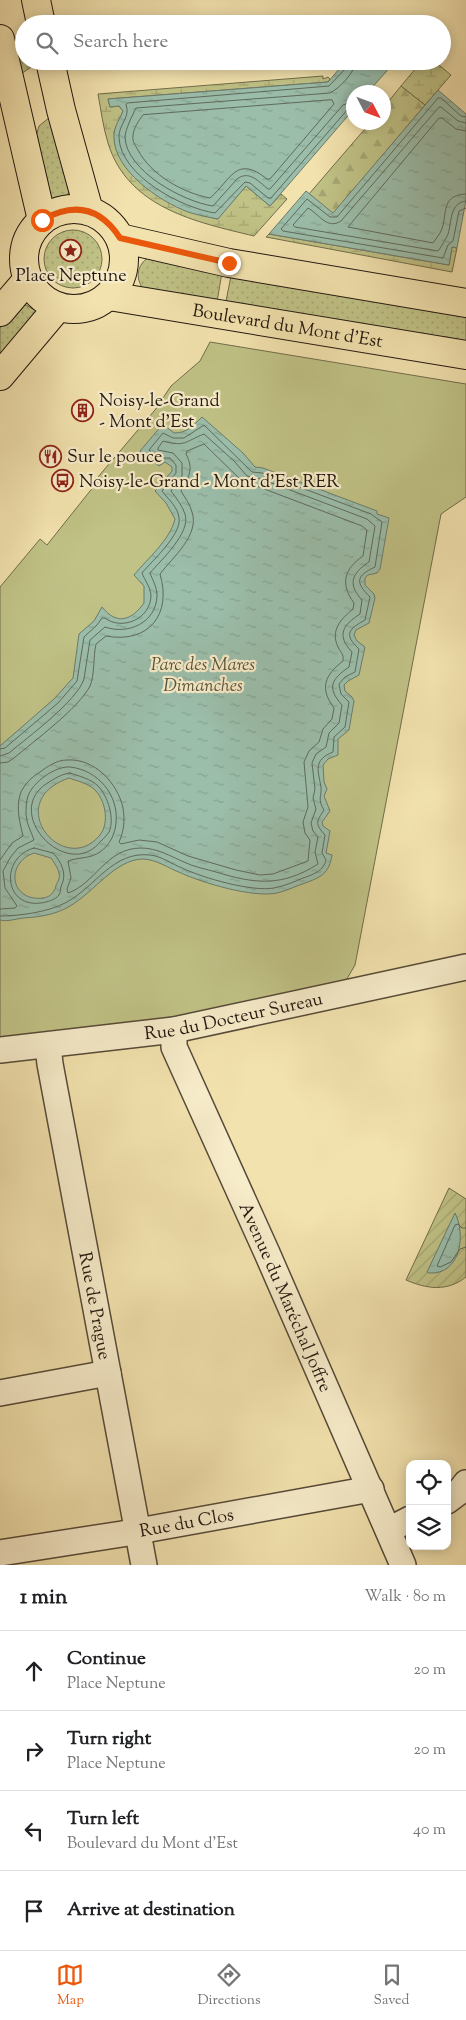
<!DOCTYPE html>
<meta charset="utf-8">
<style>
body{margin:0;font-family:"Sorts Mill Goudy",serif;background:#f6f6f6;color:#202124}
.controls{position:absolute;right:15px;bottom:15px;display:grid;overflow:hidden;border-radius:10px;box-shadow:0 2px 12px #0003}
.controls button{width:45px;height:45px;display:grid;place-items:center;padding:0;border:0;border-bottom:1px solid #e0e0e0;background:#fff;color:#202124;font:25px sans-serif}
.compass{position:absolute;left:346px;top:85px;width:45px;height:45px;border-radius:50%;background:#fff;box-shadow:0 2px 12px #0003;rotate:131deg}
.stop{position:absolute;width:15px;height:15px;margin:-11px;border:4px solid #ea580c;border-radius:50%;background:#fff}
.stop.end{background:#ea580c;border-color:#fff;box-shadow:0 1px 5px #0008}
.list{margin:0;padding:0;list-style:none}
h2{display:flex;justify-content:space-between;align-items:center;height:65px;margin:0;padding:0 20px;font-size:21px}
h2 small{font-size:16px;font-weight:400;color:#757577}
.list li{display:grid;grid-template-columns:32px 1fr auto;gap:15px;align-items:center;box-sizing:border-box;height:80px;padding:0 20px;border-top:1px solid #e0e0e0}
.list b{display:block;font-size:19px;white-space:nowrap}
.list p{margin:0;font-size:16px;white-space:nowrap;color:#757577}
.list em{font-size:16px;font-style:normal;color:#757577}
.icon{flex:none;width:28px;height:28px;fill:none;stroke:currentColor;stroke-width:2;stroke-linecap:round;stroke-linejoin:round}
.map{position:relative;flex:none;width:466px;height:1565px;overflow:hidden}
.search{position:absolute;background:#fff;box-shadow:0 2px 12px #0003;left:15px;right:15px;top:15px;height:55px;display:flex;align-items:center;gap:12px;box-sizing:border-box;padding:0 18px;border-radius:28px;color:#757577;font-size:19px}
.sheet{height:385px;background:#fff}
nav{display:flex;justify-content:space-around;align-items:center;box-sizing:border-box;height:70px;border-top:1px solid #e0e0e0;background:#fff;font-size:14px;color:#757577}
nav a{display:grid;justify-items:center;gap:2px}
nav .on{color:#ea580c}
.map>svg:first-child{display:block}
.grass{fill:url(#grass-dots);stroke:#716c4b}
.forest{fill:url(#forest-firs);stroke:#716c4b}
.wetland{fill:url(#wetland-marsh);stroke:#716c4b}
.park{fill:#c0c286;stroke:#716c4b}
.garden{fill:url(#garden-furrows);stroke:#716c4b}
.water{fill:url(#water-ripples);stroke:#6b7b6d;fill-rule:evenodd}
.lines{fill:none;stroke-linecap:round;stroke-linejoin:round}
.shore{stroke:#5e6a5e;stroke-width:1}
.minor-casing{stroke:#564a38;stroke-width:28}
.major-casing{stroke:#221710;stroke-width:30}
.minor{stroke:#f7ecca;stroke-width:25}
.major{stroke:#f2e2ae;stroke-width:28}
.route{stroke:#ea580c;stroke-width:6}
.labels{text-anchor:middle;stroke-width:4.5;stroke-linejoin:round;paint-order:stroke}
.poi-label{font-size:18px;fill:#221710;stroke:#f7ecca;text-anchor:start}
.street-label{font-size:18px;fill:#221710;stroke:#f7ecca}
.park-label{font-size:18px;font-style:italic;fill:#595339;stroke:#f7ecca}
</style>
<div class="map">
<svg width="466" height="1565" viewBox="0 0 466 1565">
<defs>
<pattern id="grass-dots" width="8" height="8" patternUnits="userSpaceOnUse" patternTransform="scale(1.25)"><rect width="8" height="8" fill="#c0c286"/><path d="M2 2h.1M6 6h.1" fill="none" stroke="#a5a673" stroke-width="1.8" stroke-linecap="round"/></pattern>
<pattern id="forest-firs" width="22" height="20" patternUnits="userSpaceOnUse" patternTransform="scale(1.25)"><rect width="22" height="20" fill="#c0c286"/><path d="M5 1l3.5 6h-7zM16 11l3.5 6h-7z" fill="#a5a673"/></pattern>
<pattern id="wetland-marsh" width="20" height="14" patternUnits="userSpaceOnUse" patternTransform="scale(1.25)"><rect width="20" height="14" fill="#c0c286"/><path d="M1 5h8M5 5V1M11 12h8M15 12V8" fill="none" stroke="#a5a673"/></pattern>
<pattern id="garden-furrows" width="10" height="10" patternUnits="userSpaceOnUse" patternTransform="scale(1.25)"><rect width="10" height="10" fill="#c0c286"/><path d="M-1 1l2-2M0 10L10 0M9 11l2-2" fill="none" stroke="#a5a673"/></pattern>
<pattern id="water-ripples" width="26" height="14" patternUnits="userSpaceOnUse" patternTransform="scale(1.25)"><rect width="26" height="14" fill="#9bbeab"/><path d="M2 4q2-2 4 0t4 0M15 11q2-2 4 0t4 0" fill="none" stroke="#85a392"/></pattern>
</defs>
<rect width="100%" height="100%" fill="#f2e2ae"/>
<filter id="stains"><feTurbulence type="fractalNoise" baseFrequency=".004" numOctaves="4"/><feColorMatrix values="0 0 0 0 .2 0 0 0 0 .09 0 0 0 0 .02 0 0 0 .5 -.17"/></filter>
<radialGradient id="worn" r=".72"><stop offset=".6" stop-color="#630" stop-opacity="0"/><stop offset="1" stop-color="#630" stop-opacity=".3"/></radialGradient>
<!-- grass -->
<g class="grass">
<polygon points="24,37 24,61 40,61 18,76 12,38"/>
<polygon points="50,117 70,189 67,196 63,199 50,199 34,144 39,126"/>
<circle cx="73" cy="259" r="29"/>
<path d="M 149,257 L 223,266 L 217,302 L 143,289 C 135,277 137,265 149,257 Z"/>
<polygon points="232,271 466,312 466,341 446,337 390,337 225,306"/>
<path d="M 26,305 L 36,311 L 38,316 L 0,363 C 0,353 0,339 0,329 C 2,320 17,307 26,305 Z"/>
</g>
<!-- forest -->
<polygon class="forest" points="401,86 425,105 333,214 309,194 370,123 384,122 384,107"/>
<!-- wetland -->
<g class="wetland">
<polygon points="422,61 434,61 451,75 425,105 401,86"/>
<path d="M 323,76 L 323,79 L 328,77 L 330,79 L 328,82 L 108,99 L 110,107 L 119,106 L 123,111 L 114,132 L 116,149 L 146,188 L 188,211 L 217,219 L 246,186 L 270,206 L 281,194 L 287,199 L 254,236 C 196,222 128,208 108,143 C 103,127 101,110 98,94 Z"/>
<polygon points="269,234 449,265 452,247 457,248 452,272 266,237"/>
</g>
<!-- park -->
<polygon class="park" points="210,342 466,384 466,497 441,514 355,965 337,996 0,1050 0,587 40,539 47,545 94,486 92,484 155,410 171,386 200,361"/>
<!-- garden -->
<path class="garden" d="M 449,1188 L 466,1199 L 466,1277 C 447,1292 427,1289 406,1280 Z"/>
<!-- water -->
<g class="water">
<path d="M 346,61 L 394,63 L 368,92 L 354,92 L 353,110 L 270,206 L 246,186 L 218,219 C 208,217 197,215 188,212 C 159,201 113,170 114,136 C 114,126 120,119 123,111 L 119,106 L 110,107 L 108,99 L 328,82 Z"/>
<polygon points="438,90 466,114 466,200 457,248 452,247 449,265 269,234 306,191 333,213"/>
<path d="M 202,417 L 243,453 L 255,467 L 263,468 L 377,511 L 377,514 L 389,518 L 380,569 L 377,573 L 368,575 L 365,578 L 365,585 L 374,594 L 375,598 L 369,623 L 356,630 L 354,635 L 357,641 L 365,647 L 359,675 L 348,681 L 344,685 L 345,691 L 352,697 L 354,701 L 349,730 L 338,739 L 338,755 L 328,759 L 323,765 L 324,782 L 327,789 L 324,796 L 330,811 L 322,822 L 323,826 L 330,831 L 326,853 L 332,855 C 329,873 322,877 305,883 C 296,886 286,891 277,893 C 253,898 203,883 181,873 C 168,868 156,859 142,859 C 115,860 93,893 70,906 C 55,915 39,917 23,918 C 15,919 7,922 0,920 L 0,746 L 54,699 L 73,678 L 79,634 L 94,621 L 102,607 C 117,626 132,620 144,603 L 144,586 L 134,575 C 148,558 170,540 175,519 L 166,503 L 155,491 L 172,471 L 172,467 L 165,462 L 159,466 L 140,451 L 163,424 L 174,433 C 187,433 193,426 202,417 ZM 69,778 C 77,781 87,783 94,789 C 105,799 110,822 100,835 C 64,879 0,802 69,778 ZM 34,853 L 51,858 C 55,864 61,872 59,879 C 58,882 56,884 56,886 C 54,893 50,897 43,898 C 10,902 5,863 34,853 Z"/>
<path d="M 455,1213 C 466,1234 461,1275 429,1273 L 427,1272 Z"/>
</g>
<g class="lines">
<!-- shore -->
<g class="shore">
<path d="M 349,61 L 348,66 L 329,86 L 127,103 L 126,105 C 131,117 118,125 119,138 C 121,176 182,208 215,213 L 245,182 L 250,183 L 268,198 L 271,198 L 348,109 L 354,107"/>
<path d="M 332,100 L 334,104 L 270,179 L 267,179 C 236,154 231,180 210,198 C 183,193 151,175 138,150 C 135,145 132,141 133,136 C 133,129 139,120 143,115 Z"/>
<path d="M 354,101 L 343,105 L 270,189 L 268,189 C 258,181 249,170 237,179 L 213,206 C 184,202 126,171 125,137 C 125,130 133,114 136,108 L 330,93 C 340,88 355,72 356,61"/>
<polyline points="466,117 461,116 441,98 438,98 337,217 330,217 307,199 281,229 283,231 443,258 448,245 453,241 459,211 466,208"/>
<path d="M 466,123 L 458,121 L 441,107 L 439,107 L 341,221 C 327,230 319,214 308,208 L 293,225 L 295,227 L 438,251 C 440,249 447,237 448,234 C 452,222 449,203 466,201"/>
<path d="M 466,131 L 456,129 L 442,118 L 439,118 L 348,227 L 433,243 C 435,240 438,236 440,233 C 449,218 438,195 466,194"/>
<path d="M 0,749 L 5,748 L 58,703 L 77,681 L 84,637 L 97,625 L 102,618 L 105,618 C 122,631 151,619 151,595 C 150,586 145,581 142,573 C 152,561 182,534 179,518 C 178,507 168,499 162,491 L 176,473 L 176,465 L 170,458 L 157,458 L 149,450 L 163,433 L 173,438 L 184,438 L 204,425 L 252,472 L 262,473 L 371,514 L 382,522 L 375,567 C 356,576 355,582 370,597 L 365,620 C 349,629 343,634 359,649 L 355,672 L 345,677 L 339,684 L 341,694 L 349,702 L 345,727 L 334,737 L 333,752 C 313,760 318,770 321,787 C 322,796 317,799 324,810 C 317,821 314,823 325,835 L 322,853 L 326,860 C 324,871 312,875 303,878 C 294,882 284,886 274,888 C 252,892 203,878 182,868 C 172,864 161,856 150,855 C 113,851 96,886 67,902 C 49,912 20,916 0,916"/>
<path d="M 0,756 L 9,753 C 28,737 77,701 84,679 L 90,640 L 105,627 C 128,635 156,623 157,596 C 157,587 153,581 150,573 C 161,560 191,533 185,514 C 182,505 176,498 171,491 L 182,476 L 182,463 L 173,453 L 158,450 L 158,448 L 163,441 C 186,447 184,442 204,434 L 234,461 L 247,476 L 261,479 L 367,519 L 375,526 L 369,562 C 352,573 347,584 362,600 L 360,614 C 343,625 336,635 352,652 L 349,667 C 332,679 326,687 342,705 L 339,723 L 329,733 L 326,747 L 316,754 L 312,763 L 315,789 L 313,798 L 316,809 L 311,823 L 313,831 L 318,837 L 315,852 L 318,864 C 282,887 255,884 216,872 C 206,869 194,867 184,862 C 170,856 157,848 141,848 C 106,848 95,884 68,893 L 67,889 L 71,878 L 68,861 C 78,857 90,859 100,852 C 110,845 115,834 116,823 C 119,795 98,770 70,767 C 55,766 33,782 28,796 C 26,801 26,809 26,815 C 27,825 31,831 34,840 L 18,848 L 10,858 L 3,871 L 5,888 L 17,906 L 15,908 L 0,909"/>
<path d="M 0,763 L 8,762 L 14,758 C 34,741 78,709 90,686 C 95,674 93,657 96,644 L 106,636 C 149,644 172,614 160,574 C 172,558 200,535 192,512 C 190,504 185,498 181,491 C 189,477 194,469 186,454 L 187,451 L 204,444 L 243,482 L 259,487 L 362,526 L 367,530 L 363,556 C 344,569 340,584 354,603 L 353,609 C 341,619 330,630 338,647 C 341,653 344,654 343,661 C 325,675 319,688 334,708 L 332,719 L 323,729 L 319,742 L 309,751 L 304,762 L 308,807 L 303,822 L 305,833 L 310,840 L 308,861 L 273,874 L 260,875 L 236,870 L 188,856 L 157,842 L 139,840 L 121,844 L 119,842 C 124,831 125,820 123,808 C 118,784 95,758 67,760 C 57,760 48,766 40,772 C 32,777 23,785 20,795 C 16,809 20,823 23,836 L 12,843 L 0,860"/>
<path d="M 70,773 C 79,776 91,779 98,786 C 108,796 115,819 109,832 C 107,835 104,838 101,841 C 68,883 2,814 46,784 C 54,779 61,774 70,773 Z"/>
<path d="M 34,848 L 53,853 C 61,861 67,874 62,884 C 60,888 61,892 59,895 C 55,900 47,902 41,903 C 3,908 0,857 34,848 Z"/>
<polyline points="466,1228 462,1228 458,1224 455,1225 437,1266 440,1267 451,1262 460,1249 466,1247"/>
</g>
<defs>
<g id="minor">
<path id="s1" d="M 174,1030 L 174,1047 L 267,1253 L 403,1565"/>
<path id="s2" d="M 48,1046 L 50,1064 L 144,1565"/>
<path id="s3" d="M 0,1050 L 174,1030 L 466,967"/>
<polyline points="0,1393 108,1373"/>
<polyline points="447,1501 459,1492 466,1483"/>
<polyline points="389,1530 410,1519"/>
<path id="s4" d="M 0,1553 L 122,1534 L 371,1489"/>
</g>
<g id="major">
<polyline points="36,0 41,24"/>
<polyline points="0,39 42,220"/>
<polyline points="50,61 61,110 89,211"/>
<circle cx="74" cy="259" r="50"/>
<polyline points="120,238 229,263 466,303"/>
<path id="s5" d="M 109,296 L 466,355"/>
<polyline points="0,312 28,279"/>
<polyline points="0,376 58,307"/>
</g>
</defs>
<!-- minor casing -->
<use href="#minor" class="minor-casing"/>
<!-- major casing -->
<use href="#major" class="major-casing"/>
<!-- minor -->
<use href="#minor" class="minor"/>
<!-- major -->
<use href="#major" class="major"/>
</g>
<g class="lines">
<!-- route -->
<path class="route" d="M 42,220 C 74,202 100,207 120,238 L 229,263"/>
</g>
<!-- icons -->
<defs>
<symbol id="sight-ring" viewBox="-11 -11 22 22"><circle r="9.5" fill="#f7ecca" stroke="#8f2418" stroke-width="1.5"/><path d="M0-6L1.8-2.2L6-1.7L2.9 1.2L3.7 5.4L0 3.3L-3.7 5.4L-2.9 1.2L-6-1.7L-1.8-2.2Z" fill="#8f2418"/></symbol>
<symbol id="building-ring" viewBox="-11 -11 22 22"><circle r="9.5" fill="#f7ecca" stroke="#8f2418" stroke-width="1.5"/><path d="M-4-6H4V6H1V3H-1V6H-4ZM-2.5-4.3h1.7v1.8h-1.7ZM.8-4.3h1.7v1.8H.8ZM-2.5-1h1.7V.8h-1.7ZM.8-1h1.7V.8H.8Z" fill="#8f2418"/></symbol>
<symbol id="restaurant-ring" viewBox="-11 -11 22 22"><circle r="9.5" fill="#f7ecca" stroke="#8f2418" stroke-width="1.5"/><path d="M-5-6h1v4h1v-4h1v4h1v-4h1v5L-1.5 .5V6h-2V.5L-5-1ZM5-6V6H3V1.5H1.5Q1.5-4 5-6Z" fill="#8f2418"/></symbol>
<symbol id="bus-ring" viewBox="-11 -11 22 22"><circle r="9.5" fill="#f7ecca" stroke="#8f2418" stroke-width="1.5"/><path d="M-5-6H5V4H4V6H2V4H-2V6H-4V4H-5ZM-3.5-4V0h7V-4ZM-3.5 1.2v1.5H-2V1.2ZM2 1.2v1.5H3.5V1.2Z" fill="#8f2418"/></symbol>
</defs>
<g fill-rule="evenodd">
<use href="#sight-ring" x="58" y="238" width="25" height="25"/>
<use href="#building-ring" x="70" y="398" width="25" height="25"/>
<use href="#restaurant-ring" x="38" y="444" width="25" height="25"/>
<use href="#bus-ring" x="50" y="468" width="25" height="25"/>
</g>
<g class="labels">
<!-- poi labels -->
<g class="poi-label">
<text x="71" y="281" text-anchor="middle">Place Neptune</text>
<text x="99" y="406">Noisy-le-Grand<tspan x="99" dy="21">- Mont d'Est</tspan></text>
<text x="67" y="462">Sur le pouce</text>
<text x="79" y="487">Noisy-le-Grand - Mont d'Est RER</text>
</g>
<!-- street labels -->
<g class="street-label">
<text dy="6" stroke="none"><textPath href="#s5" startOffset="181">Boulevard du Mont d'Est</textPath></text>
<text dy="6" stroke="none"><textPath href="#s3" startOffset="236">Rue du Docteur Sureau</textPath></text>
<text dy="6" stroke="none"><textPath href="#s1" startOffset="291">Avenue du Maréchal Joffre</textPath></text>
<text dy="6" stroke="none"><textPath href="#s2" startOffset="264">Rue de Prague</textPath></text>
<text dy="6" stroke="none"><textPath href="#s4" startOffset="189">Rue du Clos</textPath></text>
</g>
<!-- park labels -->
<g class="park-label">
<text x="203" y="670">Parc des Mares<tspan x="203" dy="21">Dimanches</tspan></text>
</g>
</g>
<rect width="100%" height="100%" filter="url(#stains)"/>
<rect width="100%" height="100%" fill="url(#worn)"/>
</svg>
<div class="controls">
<button><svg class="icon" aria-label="locate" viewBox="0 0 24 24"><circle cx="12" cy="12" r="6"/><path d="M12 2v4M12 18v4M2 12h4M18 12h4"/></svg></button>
<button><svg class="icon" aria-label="layers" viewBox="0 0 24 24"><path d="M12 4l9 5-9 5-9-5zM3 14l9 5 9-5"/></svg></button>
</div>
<svg class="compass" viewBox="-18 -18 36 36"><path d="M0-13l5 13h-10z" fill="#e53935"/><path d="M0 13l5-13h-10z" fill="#757577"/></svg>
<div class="stop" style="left:42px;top:220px"></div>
<div class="stop end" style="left:229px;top:263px"></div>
<div class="search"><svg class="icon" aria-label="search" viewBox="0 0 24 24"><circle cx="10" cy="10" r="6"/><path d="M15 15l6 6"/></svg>Search here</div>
</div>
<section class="sheet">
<h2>1 min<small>Walk · 80 m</small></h2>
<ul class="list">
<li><svg class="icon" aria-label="ahead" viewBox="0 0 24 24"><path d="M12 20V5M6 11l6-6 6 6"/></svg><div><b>Continue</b><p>Place Neptune</p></div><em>20 m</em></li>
<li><svg class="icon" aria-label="right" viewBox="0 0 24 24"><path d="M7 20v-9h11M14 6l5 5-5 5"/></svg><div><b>Turn right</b><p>Place Neptune</p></div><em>20 m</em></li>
<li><svg class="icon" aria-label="left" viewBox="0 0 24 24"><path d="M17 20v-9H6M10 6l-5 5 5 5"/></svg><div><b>Turn left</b><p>Boulevard du Mont d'Est</p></div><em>40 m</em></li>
<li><svg class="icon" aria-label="arrive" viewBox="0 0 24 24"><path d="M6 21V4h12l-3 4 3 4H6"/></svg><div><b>Arrive at destination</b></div></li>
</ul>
</section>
<nav>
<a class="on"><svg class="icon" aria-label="map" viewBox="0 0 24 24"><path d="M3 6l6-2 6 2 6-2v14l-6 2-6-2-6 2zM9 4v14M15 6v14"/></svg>Map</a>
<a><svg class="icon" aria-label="directions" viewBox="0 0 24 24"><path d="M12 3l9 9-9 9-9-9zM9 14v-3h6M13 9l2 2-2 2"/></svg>Directions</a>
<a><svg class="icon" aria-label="saved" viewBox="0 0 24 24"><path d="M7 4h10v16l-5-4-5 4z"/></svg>Saved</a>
</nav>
